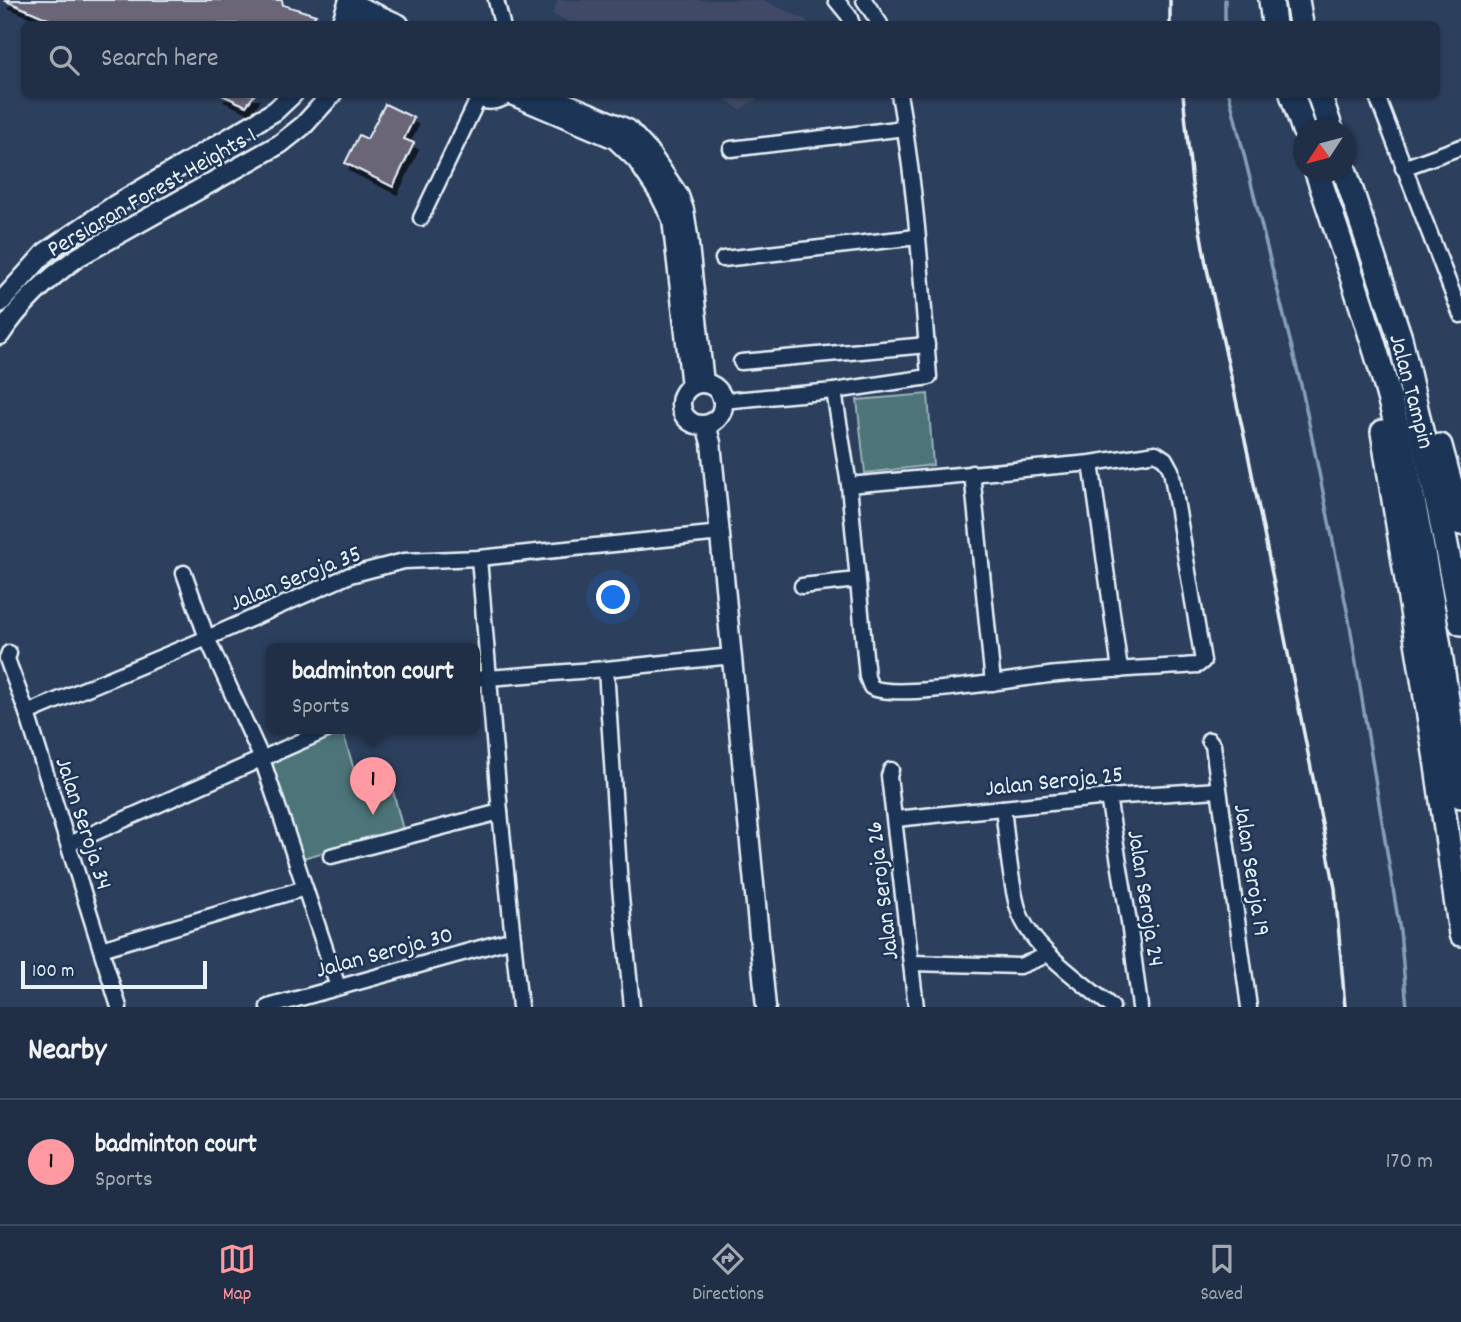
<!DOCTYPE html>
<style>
body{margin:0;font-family:Dekko,sans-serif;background:#29374d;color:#f1f3f6}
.compass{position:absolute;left:1293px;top:119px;width:63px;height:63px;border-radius:50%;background:#212f46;box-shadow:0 2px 5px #0004;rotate:234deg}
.scale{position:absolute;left:21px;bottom:18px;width:186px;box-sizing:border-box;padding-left:7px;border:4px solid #e8f1f8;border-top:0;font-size:19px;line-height:24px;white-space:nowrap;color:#e8f1f8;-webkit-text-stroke:5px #1d3557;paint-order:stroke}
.you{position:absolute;left:614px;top:598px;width:24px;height:24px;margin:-18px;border:5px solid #fff;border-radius:50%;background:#1a73e8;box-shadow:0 0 0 10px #1a73e833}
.badge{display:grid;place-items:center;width:46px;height:46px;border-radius:50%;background:#ff9aa2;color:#111;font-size:23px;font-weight:700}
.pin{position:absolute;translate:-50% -58px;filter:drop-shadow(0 2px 4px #0008)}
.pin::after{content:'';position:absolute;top:37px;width:24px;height:21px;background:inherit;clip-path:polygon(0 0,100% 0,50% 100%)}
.popup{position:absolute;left:266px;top:643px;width:214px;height:91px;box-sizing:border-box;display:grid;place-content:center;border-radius:10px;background:#212f46;filter:drop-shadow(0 2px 5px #0005);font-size:23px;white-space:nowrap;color:#a2a9b3}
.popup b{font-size:26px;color:#f1f3f6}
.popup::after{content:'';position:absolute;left:50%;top:100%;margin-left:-14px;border:14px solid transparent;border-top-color:#212f46}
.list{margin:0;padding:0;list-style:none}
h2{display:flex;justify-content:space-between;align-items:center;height:91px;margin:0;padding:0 28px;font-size:30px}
h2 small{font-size:23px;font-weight:400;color:#a2a9b3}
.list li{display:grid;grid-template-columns:46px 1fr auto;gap:21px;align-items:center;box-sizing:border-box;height:126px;padding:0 28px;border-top:2px solid #3e4a5f}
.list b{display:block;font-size:26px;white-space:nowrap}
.list p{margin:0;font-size:23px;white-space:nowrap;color:#a2a9b3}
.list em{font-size:23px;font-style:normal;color:#a2a9b3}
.icon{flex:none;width:38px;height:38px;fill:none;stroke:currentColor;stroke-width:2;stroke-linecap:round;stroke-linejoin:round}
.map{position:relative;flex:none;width:1461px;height:1007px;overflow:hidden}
.search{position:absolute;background:#212f46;box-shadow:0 2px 5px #0004;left:21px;right:21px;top:21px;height:77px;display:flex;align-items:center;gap:18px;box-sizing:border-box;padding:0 24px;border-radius:10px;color:#a2a9b3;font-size:26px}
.sheet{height:217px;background:#212f46}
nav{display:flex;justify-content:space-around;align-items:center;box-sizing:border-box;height:98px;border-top:2px solid #3e4a5f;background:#212f46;font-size:19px;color:#a2a9b3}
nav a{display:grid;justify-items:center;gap:4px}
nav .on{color:#ff9aa2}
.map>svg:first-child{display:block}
.built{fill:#3f4a65}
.green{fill:#4d7579;stroke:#9ab3b8;stroke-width:2}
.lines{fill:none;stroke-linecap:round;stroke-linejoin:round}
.stream{stroke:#84a0b5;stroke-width:3.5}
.building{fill:#6a6577;stroke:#e8f1f8;stroke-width:2;filter:url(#shadow)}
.minor-casing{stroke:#e8f1f8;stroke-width:19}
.tertiary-casing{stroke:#e8f1f8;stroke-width:23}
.trunk-casing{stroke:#e8f1f8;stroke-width:28}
.minor{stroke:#1d3557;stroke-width:14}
.tertiary{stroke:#1d3557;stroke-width:18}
.trunk{stroke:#1d3557;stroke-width:23}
.rail{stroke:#e8f1f8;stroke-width:3.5}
.labels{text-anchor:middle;stroke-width:5;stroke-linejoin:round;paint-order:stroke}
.street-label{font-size:24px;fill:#e8f1f8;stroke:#1d3557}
</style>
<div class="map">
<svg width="1461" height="1007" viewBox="0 0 1461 1007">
<defs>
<filter id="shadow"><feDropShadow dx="4" dy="7" stdDeviation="0" flood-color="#0009"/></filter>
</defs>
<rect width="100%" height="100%" fill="#2c3f5d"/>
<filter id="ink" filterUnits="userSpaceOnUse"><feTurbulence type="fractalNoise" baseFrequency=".0143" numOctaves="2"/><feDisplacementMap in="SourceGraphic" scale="14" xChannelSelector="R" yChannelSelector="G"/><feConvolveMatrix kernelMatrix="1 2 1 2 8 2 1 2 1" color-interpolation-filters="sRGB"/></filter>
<g filter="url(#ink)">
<!-- built -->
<g class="built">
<polygon points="558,0 763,0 806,20 809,24 574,24 552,14"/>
<polygon points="720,95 762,94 762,95 740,110"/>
</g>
<!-- green -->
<g class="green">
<polygon points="928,394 933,465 865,473 857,400"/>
<polygon points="337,729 342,729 358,783 388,771 403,830 303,858 270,758"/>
</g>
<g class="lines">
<!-- stream -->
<g class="stream">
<polyline points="1225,0 1225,24"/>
<polyline points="1229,94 1302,389 1349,620 1400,931 1407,1007"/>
</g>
</g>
<!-- building -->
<g class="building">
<polygon points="4,0 282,0 283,5 316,15 308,24 60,24"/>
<polygon points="220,94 255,94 246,106"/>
<polygon points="385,104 414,118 404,139 414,143 393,187 345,163 359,135 367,139"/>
<polygon points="381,780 384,790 372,794 369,784"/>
</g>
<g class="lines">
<defs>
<g id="minor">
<polyline points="496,0 502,24"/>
<polyline points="836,0 849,16 852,24"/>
<polyline points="864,0 880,24"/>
<polyline points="1376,94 1461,315"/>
<polyline points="731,149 905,128"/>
<polyline points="1403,168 1461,147"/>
<polyline points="421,218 479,97"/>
<polyline points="723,259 917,237"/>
<polyline points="741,362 927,345"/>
<path d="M 834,391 L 849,485 L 867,677 L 871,687 C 895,701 1024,677 1058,674 C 1105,670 1152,668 1198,665 L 1203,661 L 1171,470 L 1165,459 L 1156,453 L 1091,463 L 849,485"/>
<path d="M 722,401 L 834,391 L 929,377 C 922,283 916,188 899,94"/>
<polyline points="1091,463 1120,670"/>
<polyline points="972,473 993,683"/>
<polyline points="479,558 500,812 520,1007"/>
<polyline points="184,573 207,638 262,759 338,987"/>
<polyline points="802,586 857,580"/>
<polyline points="9,653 7,659 27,713 119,1007"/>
<polyline points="606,669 620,887 632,1007"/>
<polyline points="474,679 606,669 732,656"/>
<polyline points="27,713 207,638 350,575 404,561 479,558 721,533"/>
<polyline points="1209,740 1213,745 1249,1007"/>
<polyline points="891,770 889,776 916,1007"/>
<polyline points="1108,797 1129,922 1140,1007"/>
<path d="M 1003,808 C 1007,840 1009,874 1017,905 C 1027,947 1080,980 1112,1007"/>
<polyline points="896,819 1108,797 1218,790"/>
<polyline points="69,844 329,729"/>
<polyline points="331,856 500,812"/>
<polyline points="101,949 305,888"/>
<polyline points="912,963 1020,966 1040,958 1047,953"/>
<polyline points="268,1007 513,939"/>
</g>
<g id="tertiary">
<polyline points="349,2 399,24"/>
<polyline points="345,17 361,24"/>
<polyline points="341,24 349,0"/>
<path d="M 475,94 C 485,102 496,101 507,94"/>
<polyline points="509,94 615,139 637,160 659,193 672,219 691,386"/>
<polyline points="545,94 628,129 649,152 679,196 684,210 688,236 704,383"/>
<polyline points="0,303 46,252 115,205 275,111 293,94"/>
<path d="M 0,335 C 21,303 47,279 78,257 L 280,144 L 304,125 L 332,94"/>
<circle cx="702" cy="404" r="21"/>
<polyline points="706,425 711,443 766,1007"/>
</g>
<g id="trunk">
<polyline points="1271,0 1274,24"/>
<polyline points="1297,0 1301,24"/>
<polyline points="1292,94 1304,130"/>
<polyline points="1319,94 1331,130"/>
<path d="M 1317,172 C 1346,259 1377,346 1399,435 C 1426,553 1444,675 1461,796"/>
<polyline points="1345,172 1400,338 1440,514 1461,623"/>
<polyline points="1383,432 1436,759 1461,934"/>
<polyline points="1440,446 1461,523"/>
</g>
</defs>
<!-- minor casing -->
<use href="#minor" class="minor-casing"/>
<!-- tertiary casing -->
<use href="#tertiary" class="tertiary-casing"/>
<!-- trunk casing -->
<use href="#trunk" class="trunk-casing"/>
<!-- minor -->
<use href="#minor" class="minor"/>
<!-- tertiary -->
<use href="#tertiary" class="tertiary"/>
<!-- trunk -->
<use href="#trunk" class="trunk"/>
<!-- rail -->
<g class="rail">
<polyline points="1170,24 1170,0"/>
<polyline points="1183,94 1192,184 1206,264 1248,454 1335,888 1345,1007"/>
</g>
</g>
</g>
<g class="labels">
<!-- street labels -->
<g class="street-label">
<text transform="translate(151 191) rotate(-30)" y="8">Persiaran Forest Heights 1</text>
<text transform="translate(1413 391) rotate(75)" y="8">Jalan Tampin</text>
<text transform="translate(295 577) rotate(-22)" y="8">Jalan Seroja 35</text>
<text transform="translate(1054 780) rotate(-6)" y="8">Jalan Seroja 25</text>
<text transform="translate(85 823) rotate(72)" y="8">Jalan Seroja 34</text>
<text transform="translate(1253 870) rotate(81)" y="8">Jalan Seroja 19</text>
<text transform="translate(881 891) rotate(-97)" y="8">Jalan Seroja 26</text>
<text transform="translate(1147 898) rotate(81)" y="8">Jalan Seroja 24</text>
<text transform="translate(384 951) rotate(-15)" y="8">Jalan Seroja 30</text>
</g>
</g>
</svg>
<svg class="compass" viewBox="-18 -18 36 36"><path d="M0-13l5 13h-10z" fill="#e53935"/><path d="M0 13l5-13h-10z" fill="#a2a9b3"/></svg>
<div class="scale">100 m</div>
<div class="you"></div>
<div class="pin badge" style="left:373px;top:815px">1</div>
<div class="popup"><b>badminton court</b>Sports</div>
<div class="search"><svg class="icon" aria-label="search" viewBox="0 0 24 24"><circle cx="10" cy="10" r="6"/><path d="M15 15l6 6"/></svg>Search here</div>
</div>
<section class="sheet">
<h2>Nearby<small></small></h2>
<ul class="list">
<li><span class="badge">1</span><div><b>badminton court</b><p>Sports</p></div><em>170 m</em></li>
</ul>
</section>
<nav>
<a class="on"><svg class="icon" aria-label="map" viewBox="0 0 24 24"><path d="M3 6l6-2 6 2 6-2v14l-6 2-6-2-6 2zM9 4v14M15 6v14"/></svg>Map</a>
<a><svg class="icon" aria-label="directions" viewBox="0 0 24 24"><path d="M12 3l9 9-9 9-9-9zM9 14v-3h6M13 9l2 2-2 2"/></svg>Directions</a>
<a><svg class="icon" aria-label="saved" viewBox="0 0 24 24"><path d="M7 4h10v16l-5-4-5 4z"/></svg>Saved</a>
</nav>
